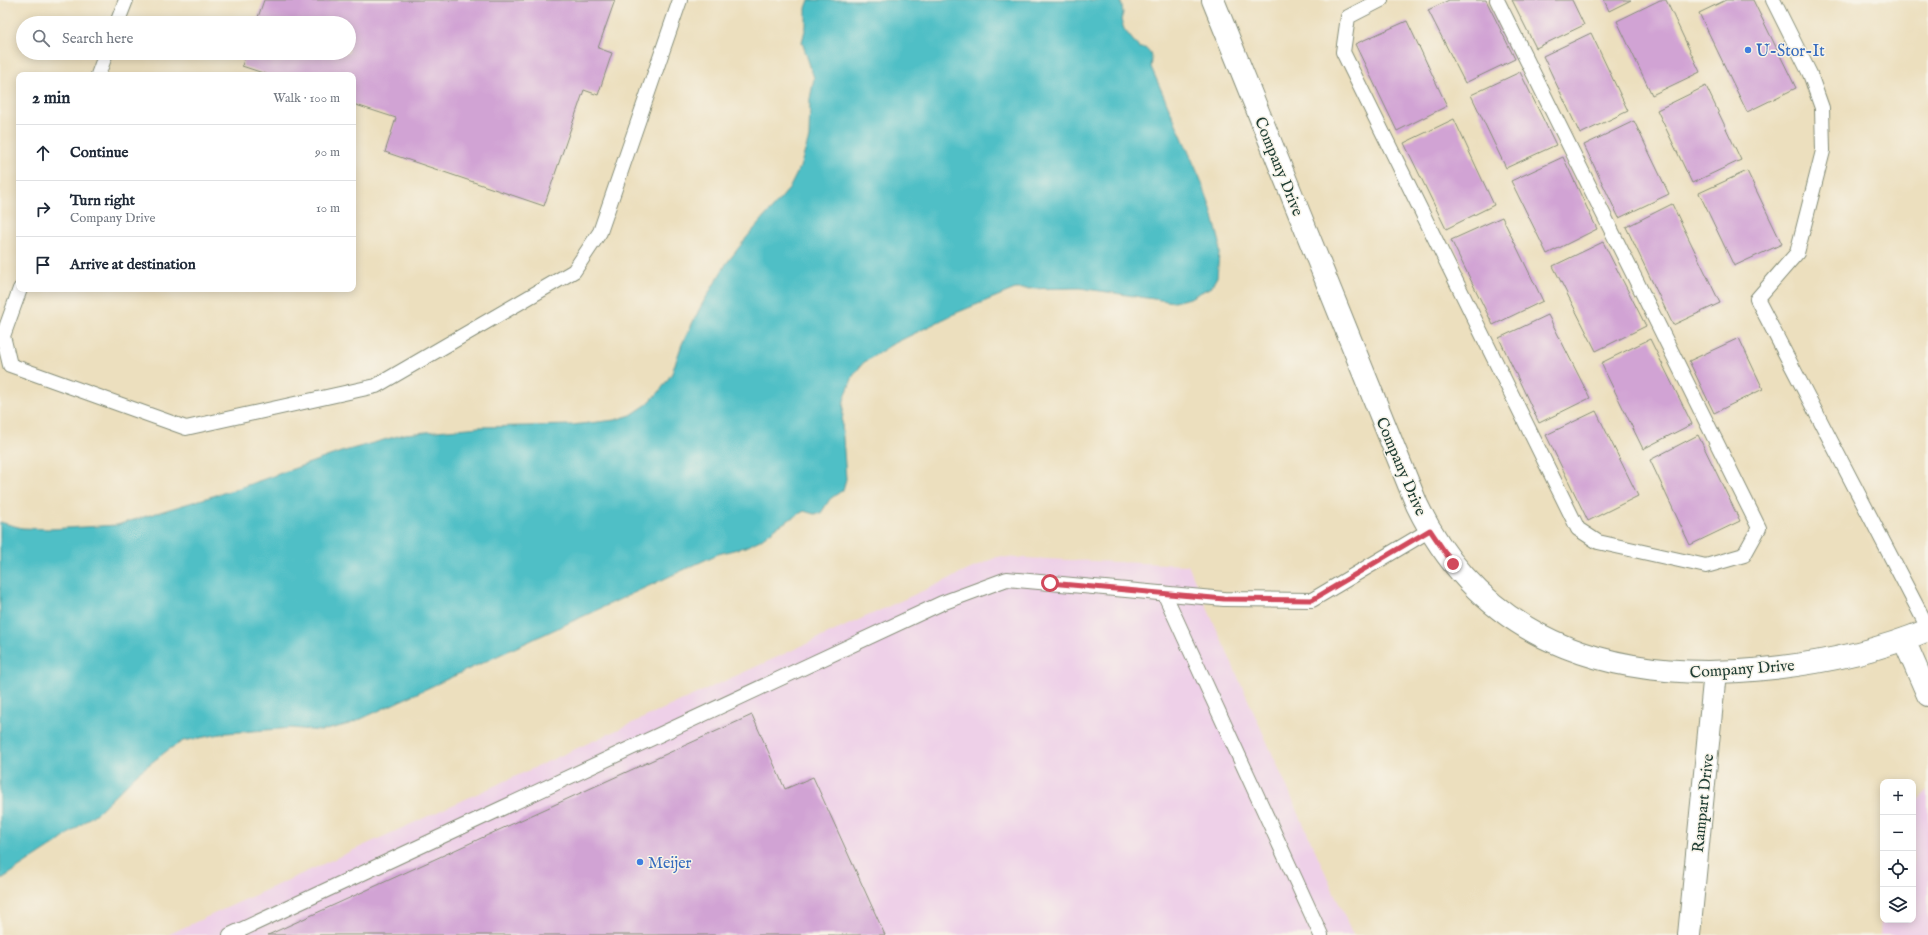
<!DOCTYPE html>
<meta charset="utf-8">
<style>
body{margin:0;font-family:"IM FELL English",serif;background:#f6f6f7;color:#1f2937}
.controls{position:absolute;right:12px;bottom:12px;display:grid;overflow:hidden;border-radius:8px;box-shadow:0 2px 10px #0003}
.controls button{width:36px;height:36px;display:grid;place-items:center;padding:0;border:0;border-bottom:1px solid #e0e1e3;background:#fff;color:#1f2937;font:20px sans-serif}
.stop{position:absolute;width:12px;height:12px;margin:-9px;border:3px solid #d1495b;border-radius:50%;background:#fff}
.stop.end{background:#d1495b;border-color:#fff;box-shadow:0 1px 4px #0008}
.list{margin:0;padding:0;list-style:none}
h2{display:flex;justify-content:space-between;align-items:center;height:52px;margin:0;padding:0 16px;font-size:17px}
h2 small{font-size:13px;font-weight:400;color:#747a83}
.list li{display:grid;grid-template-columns:26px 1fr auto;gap:12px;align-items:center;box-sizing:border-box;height:56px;padding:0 16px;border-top:1px solid #e0e1e3}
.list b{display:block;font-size:15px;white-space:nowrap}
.list p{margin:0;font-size:13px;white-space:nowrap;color:#747a83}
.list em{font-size:13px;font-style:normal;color:#747a83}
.icon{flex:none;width:22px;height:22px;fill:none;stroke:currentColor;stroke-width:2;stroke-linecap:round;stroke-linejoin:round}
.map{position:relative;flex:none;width:1928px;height:935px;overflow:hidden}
.search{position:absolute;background:#fff;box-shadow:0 2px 10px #0003;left:16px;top:16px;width:340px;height:44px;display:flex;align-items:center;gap:10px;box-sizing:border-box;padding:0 14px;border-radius:22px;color:#747a83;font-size:15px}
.panel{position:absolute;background:#fff;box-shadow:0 2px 10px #0003;left:16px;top:72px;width:340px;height:220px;border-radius:8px}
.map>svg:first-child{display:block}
.built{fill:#eed0e8}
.water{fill:#50bfc6;stroke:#387e7d}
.building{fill:#d1a3d4}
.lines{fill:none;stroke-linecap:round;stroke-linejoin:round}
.lane-casing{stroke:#868e79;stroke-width:16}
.street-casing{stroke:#868e79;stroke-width:24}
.lane{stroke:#fff;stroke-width:14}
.street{stroke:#fff;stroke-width:22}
.route{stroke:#d1495b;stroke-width:5}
.shop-dot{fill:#3f7fe0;stroke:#f7f3e8;stroke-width:1.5}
.labels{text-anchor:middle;stroke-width:3;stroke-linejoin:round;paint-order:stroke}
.shop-label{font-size:16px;fill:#366cbe;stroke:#f7f3e8;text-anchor:start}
.street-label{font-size:16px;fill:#1f3d34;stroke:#f7f3e8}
</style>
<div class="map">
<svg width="1928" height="935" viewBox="0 0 1928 935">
<rect width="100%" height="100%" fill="#f7f3e8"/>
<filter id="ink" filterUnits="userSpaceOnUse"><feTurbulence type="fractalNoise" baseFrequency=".025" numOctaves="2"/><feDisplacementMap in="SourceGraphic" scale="8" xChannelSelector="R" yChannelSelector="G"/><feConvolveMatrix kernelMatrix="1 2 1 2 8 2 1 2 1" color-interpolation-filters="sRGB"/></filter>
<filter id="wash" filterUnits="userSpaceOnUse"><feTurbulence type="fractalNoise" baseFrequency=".012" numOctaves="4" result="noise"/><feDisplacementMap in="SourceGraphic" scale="16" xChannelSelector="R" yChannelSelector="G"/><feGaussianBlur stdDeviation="0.9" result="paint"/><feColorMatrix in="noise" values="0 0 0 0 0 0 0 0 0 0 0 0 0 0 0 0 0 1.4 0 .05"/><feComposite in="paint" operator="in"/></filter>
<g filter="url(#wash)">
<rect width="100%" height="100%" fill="#ecdfbe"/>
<!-- built -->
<g class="built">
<polygon points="997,557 1188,565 1353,935 167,935"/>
<polygon points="1928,791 1928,935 1880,935 1883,887 1883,920 1913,920 1913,806"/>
</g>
<!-- water -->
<path class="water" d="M 809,0 L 1121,0 L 1123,13 L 1121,20 L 1124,29 L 1139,48 L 1145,48 C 1152,54 1153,58 1151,67 L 1200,178 L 1210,205 L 1220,243 L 1217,277 L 1211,287 L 1190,298 L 1174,302 L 1080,288 L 1015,289 L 956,313 L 891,345 L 863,363 L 853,376 L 844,400 L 842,424 L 846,479 L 843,490 L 830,499 L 821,513 L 814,514 L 804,511 L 777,527 L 760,540 L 745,547 L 718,554 L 350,724 L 321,731 L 292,728 L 226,733 L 183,741 L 168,750 L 138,773 L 99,811 L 54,845 L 0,880 L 0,522 L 22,528 L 50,529 L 117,525 L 236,489 L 341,452 L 405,434 L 479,427 L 572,425 L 615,420 L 631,415 L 646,405 L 660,391 L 672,373 L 682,344 L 701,306 L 726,264 L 747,237 L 789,189 L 800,167 L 809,138 L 810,99 L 814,78 L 802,42 L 806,26 L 806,8 Z"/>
<g id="blocks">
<!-- building -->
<g class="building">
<polygon points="264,0 615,0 598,48 612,53 598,95 584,90 544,206 385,152 396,118 353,104 353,75 269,75 242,66 246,53 349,53 349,23 256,23"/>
<polygon points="1449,0 1486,0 1515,59 1465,83 1428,10"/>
<polygon points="1512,0 1572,0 1584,25 1536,48"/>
<polygon points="1604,0 1631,0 1609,11"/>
<polygon points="1660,0 1666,0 1700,72 1652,95 1617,21"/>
<polygon points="1726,0 1753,0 1796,88 1747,112 1699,13"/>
<polygon points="1407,21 1447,106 1397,131 1355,44"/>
<polygon points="1591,33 1628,111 1580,134 1543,56"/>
<polygon points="1520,72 1556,145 1506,168 1471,95"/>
<polygon points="1706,86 1741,160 1692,183 1657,110"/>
<polygon points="1454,119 1494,205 1446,229 1404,143"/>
<polygon points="1634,121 1669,194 1619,218 1584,145"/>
<polygon points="1563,157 1597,229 1547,254 1511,181"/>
<polygon points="1747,171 1782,244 1734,266 1699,193"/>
<polygon points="1672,204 1720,303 1673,325 1626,227"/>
<polygon points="1502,217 1543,301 1493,325 1451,240"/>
<polygon points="1603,242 1646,326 1596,351 1553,266"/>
<polygon points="1548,315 1590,398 1539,423 1499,338"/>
<polygon points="1739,338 1763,389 1714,413 1689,361"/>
<polygon points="1650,339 1692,424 1643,449 1601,363"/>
<polygon points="1596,411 1638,496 1588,521 1546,435"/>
<polygon points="1698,435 1740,521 1690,545 1650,460"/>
<polygon points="752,715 785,789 813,777 885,935 268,935"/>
</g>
</g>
</g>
<g filter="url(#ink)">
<use href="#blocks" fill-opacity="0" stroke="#868e79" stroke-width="1"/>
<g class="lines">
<defs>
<g id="lane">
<polyline points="1381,0 1348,17 1343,52 1578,529 1598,542 1706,566 1744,555 1759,528 1497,0"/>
<polyline points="1773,0 1810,74 1822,108 1823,151 1797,253 1757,299 1928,628"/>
<polyline points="117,23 126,0"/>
<polyline points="98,75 106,53"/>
<polyline points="20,289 3,336 10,365 186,428 376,386 574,271 600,232 680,0"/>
<polyline points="1164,593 1321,935"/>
<polyline points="230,935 942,603 1007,579 1224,599 1312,600 1430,530"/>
</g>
<g id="street">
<path d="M 1213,0 L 1417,505 C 1487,649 1624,685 1773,668 C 1827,662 1878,651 1928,630"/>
<polyline points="1904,640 1928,695"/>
<polyline points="1689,935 1715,672"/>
</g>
</defs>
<!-- lane casing -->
<use href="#lane" class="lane-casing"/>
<!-- street casing -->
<use href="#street" class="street-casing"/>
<!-- lane -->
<use href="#lane" class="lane"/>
<!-- street -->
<use href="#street" class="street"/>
</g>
</g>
<g class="lines" filter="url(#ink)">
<!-- route -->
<polyline class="route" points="1050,583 1224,599 1312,600 1430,530 1453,564"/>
</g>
<!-- markers -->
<g class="shop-dot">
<circle cx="1748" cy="50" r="4"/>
<circle cx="640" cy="862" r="4"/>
</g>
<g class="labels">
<!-- shop labels -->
<g class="shop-label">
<text x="1756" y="56">U-Stor-It</text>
<text x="648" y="868">Meijer</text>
</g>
<!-- street labels -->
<g class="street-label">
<text transform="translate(1280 166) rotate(68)" y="6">Company Drive</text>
<text transform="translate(1402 466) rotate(67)" y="6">Company Drive</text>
<text transform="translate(1742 668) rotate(-4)" y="6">Company Drive</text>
<text transform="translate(1702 803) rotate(-84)" y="6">Rampart Drive</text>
</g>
</g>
</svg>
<div class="controls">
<button>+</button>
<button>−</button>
<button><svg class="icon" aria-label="locate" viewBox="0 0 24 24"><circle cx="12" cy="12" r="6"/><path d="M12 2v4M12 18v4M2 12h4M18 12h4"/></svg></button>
<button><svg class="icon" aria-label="layers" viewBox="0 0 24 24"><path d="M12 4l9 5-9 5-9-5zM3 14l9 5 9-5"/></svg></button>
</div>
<div class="stop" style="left:1050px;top:583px"></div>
<div class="stop end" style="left:1453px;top:564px"></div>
<div class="search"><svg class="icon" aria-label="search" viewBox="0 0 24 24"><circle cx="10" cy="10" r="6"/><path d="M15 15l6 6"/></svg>Search here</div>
<section class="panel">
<h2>2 min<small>Walk · 100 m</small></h2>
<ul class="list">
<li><svg class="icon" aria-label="ahead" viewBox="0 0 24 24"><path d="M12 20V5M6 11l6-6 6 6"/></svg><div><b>Continue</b></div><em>90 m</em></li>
<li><svg class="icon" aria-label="right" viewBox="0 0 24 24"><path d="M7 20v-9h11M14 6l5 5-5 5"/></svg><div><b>Turn right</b><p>Company Drive</p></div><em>10 m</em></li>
<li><svg class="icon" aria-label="arrive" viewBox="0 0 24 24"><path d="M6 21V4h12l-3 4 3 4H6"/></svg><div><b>Arrive at destination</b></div></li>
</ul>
</section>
</div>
